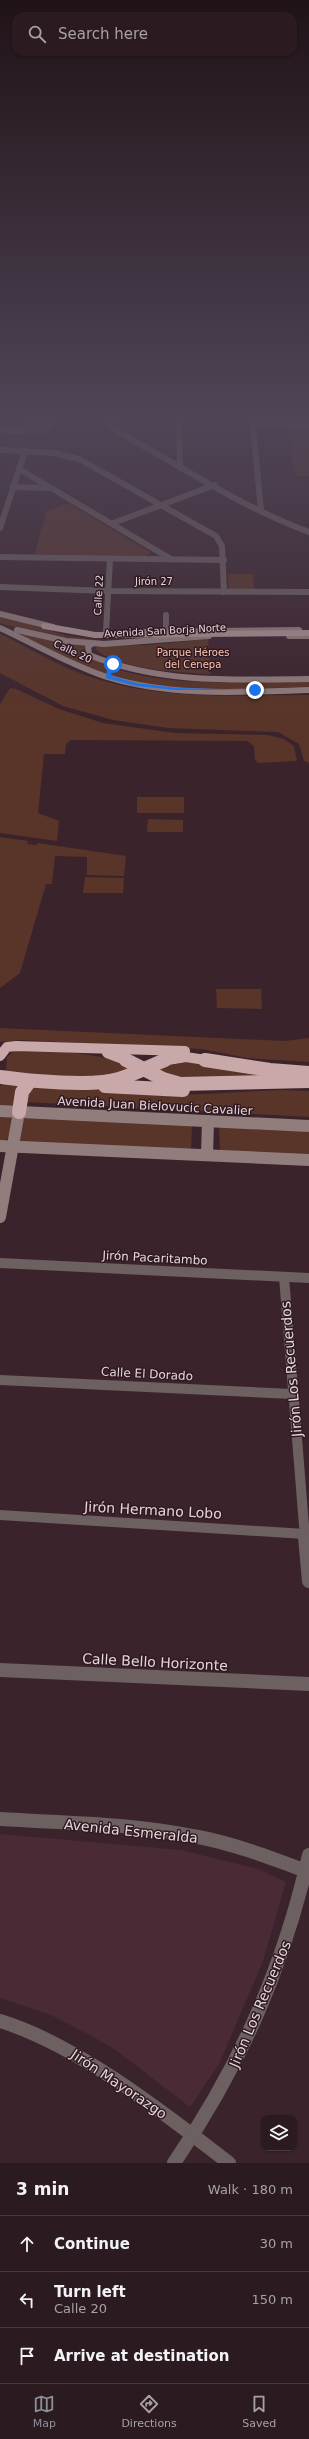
<!DOCTYPE html>
<meta charset="utf-8">
<style>
body{margin:0;font-family:"DejaVu Sans",sans-serif;background:#34232a;color:#f1f3f6}
.controls{position:absolute;right:12px;bottom:12px;display:grid;overflow:hidden;border-radius:8px;box-shadow:0 1px 3px #0004}
.controls button{width:36px;height:36px;display:grid;place-items:center;padding:0;border:0;border-bottom:1px solid #48383f;background:#2c1a21;color:#f1f3f6;font:20px sans-serif}
.stop{position:absolute;width:12px;height:12px;margin:-9px;border:3px solid #1a73e8;border-radius:50%;background:#fff}
.stop.end{background:#1a73e8;border-color:#fff;box-shadow:0 1px 4px #0008}
.list{margin:0;padding:0;list-style:none}
h2{display:flex;justify-content:space-between;align-items:center;height:52px;margin:0;padding:0 16px;font-size:17px}
h2 small{font-size:13px;font-weight:400;color:#a6a1a5}
.list li{display:grid;grid-template-columns:26px 1fr auto;gap:12px;align-items:center;box-sizing:border-box;height:56px;padding:0 16px;border-top:1px solid #48383f}
.list b{display:block;font-size:15px;white-space:nowrap}
.list p{margin:0;font-size:13px;white-space:nowrap;color:#a6a1a5}
.list em{font-size:13px;font-style:normal;color:#a6a1a5}
.icon{flex:none;width:22px;height:22px;fill:none;stroke:currentColor;stroke-width:2;stroke-linecap:round;stroke-linejoin:round}
.map{position:relative;flex:none;width:309px;height:2163px;overflow:hidden}
.search{position:absolute;background:#2c1a21;box-shadow:0 1px 3px #0004;left:12px;right:12px;top:12px;height:44px;display:flex;align-items:center;gap:10px;box-sizing:border-box;padding:0 14px;border-radius:12px;color:#a6a1a5;font-size:15px}
.sheet{height:220px;background:#2c1a21}
nav{display:flex;justify-content:space-around;align-items:center;box-sizing:border-box;height:56px;border-top:1px solid #48383f;background:#2c1a21;font-size:11px;color:#a6a1a5}
nav a{display:grid;justify-items:center;gap:2px}
nav .on{color:#8c9099}
.map>svg:first-child{display:block}
.built{fill:#492a35}
.green{fill:#593428}
.lines{fill:none;stroke-linecap:round;stroke-linejoin:round}
.street-far2{stroke:#6d6060;stroke-width:6}
.street-far1{stroke:#6d6060;stroke-width:10}
.street{stroke:#6d6060;stroke-width:14}
.secondary-far1{stroke:#927d7d;stroke-width:6}
.secondary{stroke:#927d7d;stroke-width:12}
.primary{stroke:#ae9494;stroke-width:6}
.highway-far1{stroke:#c8a8a8;stroke-width:10}
.highway{stroke:#c8a8a8;stroke-width:14}
.route{fill:#1a73e8}
.labels{text-anchor:middle;stroke-width:3;stroke-linejoin:round;paint-order:stroke}
.far-street-label{font-size:10px;fill:#e5d5da;stroke:#301a22}
.far-park-label{font-size:10px;fill:#ffc3af;stroke:#301a22}
.street-label{font-size:12px;fill:#e5d5da;stroke:#301a22}
.near-street-label{font-size:14px;fill:#e5d5da;stroke:#301a22}
</style>
<div class="map">
<svg width="309" height="2163" viewBox="0 0 309 2163">
<rect width="100%" height="100%" fill="#3b232c"/>
<!-- built -->
<polygon class="built" points="0,1834 181,1850 258,1869 286,1882 263,1961 219,2064 190,2107 117,2051 90,2035 51,2015 0,1998"/>
<!-- green -->
<g class="green">
<polygon points="287,425 309,426 309,476 295,476"/>
<polygon points="68,503 150,552 150,554 144,556 35,554 46,511"/>
<polygon points="228,574 253,574 254,589 229,589"/>
<path d="M 0,615 L 67,636 L 118,643 C 77,640 39,635 0,623 Z"/>
<path d="M 0,634 C 28,647 56,665 85,675 C 158,701 233,695 309,695 L 309,763 L 304,761 L 299,744 L 278,732 L 168,728 L 113,720 L 63,706 L 0,673 Z"/>
<path d="M 25,634 L 86,645 L 84,650 L 86,656 C 149,691 239,681 309,681 L 309,687 C 244,688 175,695 112,676 C 81,667 52,651 23,636 Z"/>
<path d="M 208,639 L 211,674 C 182,673 116,669 95,649 L 99,646 L 150,645 Z"/>
<polygon points="10,688 16,689 59,709 103,723 175,733 268,735 284,739 294,746 297,761 258,763 255,760 254,746 247,741 71,740 66,744 65,754 44,754 38,813 59,821 57,841 0,833 0,704"/>
<rect x="137" y="797" width="47" height="16"/>
<polygon points="148,819 183,820 183,832 147,832"/>
<polygon points="0,837 28,841 27,844 36,845 38,843 126,856 124,876 87,875 87,857 55,856 52,884 46,884 20,973 0,988"/>
<polygon points="85,877 124,878 123,893 83,893"/>
<polygon points="216,989 261,989 262,1009 217,1008"/>
<polygon points="0,1028 285,1041 309,1038 309,1062 247,1058 202,1049 21,1040 0,1042"/>
<path d="M 14,1051 C 56,1051 95,1051 133,1067 L 118,1076 L 37,1078 L 6,1072 L 7,1057 Z"/>
<polygon points="189,1062 269,1075 208,1081 162,1075 158,1067"/>
<polygon points="6,1083 14,1083 19,1087 15,1106 0,1107 0,1086"/>
<polygon points="29,1085 183,1095 280,1090 309,1091 309,1117 26,1102"/>
<polygon points="0,1115 9,1116 13,1121 10,1136 5,1141 0,1141"/>
<polygon points="22,1118 192,1124 191,1151 20,1142 18,1140"/>
<polygon points="219,1125 309,1130 309,1157 220,1153"/>
</g>
<g class="lines">
<!-- street-far2 -->
<g class="street-far2">
<path d="M 106,417 L 115,430 C 177,464 243,508 309,532"/>
<polyline points="179,417 180,466"/>
<polyline points="252,417 261,510"/>
<polygon points="37,422 46,423 50,427 41,431 30,428 29,425"/>
<polyline points="253,424 309,424"/>
<polyline points="0,430 24,431 29,427"/>
<polyline points="0,450 54,453 79,459 216,536 222,546 224,592"/>
<polyline points="19,469 171,559"/>
<polyline points="13,487 50,488"/>
<polyline points="113,523 215,485"/>
<polyline points="0,528 25,451"/>
<polyline points="0,557 224,560"/>
<polyline points="0,587 108,591 309,592"/>
<polyline points="166,615 166,631"/>
<polyline points="106,632 110,559"/>
</g>
<!-- street-far1 -->
<g class="street-far1">
<polyline points="0,1263 309,1278"/>
<polyline points="284,1277 305,1538"/>
<polyline points="0,1380 292,1394"/>
<polyline points="0,1515 305,1534"/>
</g>
<!-- street -->
<g class="street">
<polyline points="305,1537 309,1581"/>
<polyline points="0,1670 309,1684"/>
<path d="M 0,1819 C 64,1823 130,1823 193,1836 C 232,1843 269,1857 306,1871"/>
<path d="M 0,2021 C 78,2045 164,2113 229,2163"/>
<path d="M 174,2163 C 240,2066 283,1969 309,1855"/>
</g>
<!-- secondary-far1 -->
<g class="secondary-far1">
<polyline points="0,614 53,627"/>
<path d="M 0,628 C 35,644 70,665 107,677 C 172,697 242,692 309,690"/>
<polyline points="17,630 66,641 104,644 209,636"/>
<polyline points="139,632 299,630"/>
<polyline points="289,636 309,636"/>
<path d="M 92,644 L 88,646 L 89,655 C 160,684 234,680 309,679"/>
</g>
<!-- secondary -->
<g class="secondary">
<polyline points="0,1111 309,1126"/>
<polyline points="0,1146 309,1160"/>
<polyline points="207,1155 208,1121"/>
<polyline points="0,1217 19,1112"/>
</g>
<!-- primary -->
<polyline class="primary" points="44,626 95,635 309,633"/>
<!-- highway-far1 -->
<g class="highway-far1">
<polyline points="107,1053 128,1061"/>
<polyline points="0,1056 7,1047 16,1046 185,1051"/>
<polyline points="162,1061 186,1057 212,1061"/>
</g>
<!-- highway -->
<g class="highway">
<polyline points="126,1060 163,1079 180,1084 309,1081"/>
<polyline points="205,1060 270,1070 309,1073"/>
<path d="M 0,1077 C 28,1081 94,1087 119,1079 C 135,1074 150,1066 165,1060"/>
<polyline points="105,1086 183,1090"/>
<polyline points="19,1112 22,1092 30,1081"/>
</g>
</g>
<!-- sky -->
<linearGradient id="sky" x2="0" y2="1"><stop stop-color="#201318"/><stop offset="0.58" stop-color="#4f4556"/><stop offset="1" stop-color="#4f4556" stop-opacity="0"/></linearGradient>
<rect width="309" height="720" fill="url(#sky)"/>
<!-- route -->
<polygon class="route" points="113,663 121,666 112,671 111,676 136,683 177,688 258,690 177,690 136,686 106,678 107,670 114,666 111,664"/>
<g class="labels">
<!-- far-street labels -->
<g class="far-street-label">
<text x="154" y="585">Jirón 27</text>
<text transform="translate(98 595) rotate(-87)" y="4">Calle 22</text>
<text transform="translate(165 630) rotate(-3)" y="4">Avenida San Borja Norte</text>
<text transform="translate(73 651) rotate(25)" y="4">Calle 20</text>
</g>
<!-- far-park labels -->
<g class="far-park-label">
<text x="193" y="656">Parque Héroes<tspan x="193" dy="12">del Cenepa</tspan></text>
</g>
<!-- street labels -->
<g class="street-label">
<text transform="translate(155 1106) rotate(3)" y="4">Avenida Juan Bielovucic Cavalier</text>
<text transform="translate(155 1258) rotate(3)" y="4">Jirón Pacaritambo</text>
<text transform="translate(147 1374) rotate(3)" y="4">Calle El Dorado</text>
</g>
<!-- near-street labels -->
<g class="near-street-label">
<text transform="translate(291 1369) rotate(-95)" y="5">Jirón Los Recuerdos</text>
<text transform="translate(153 1510) rotate(3)" y="5">Jirón Hermano Lobo</text>
<text transform="translate(155 1662) rotate(3)" y="5">Calle Bello Horizonte</text>
<text transform="translate(131 1831) rotate(6)" y="5">Avenida Esmeralda</text>
<text transform="translate(260 2004) rotate(-67)" y="5">Jirón Los Recuerdos</text>
<text transform="translate(119 2084) rotate(34)" y="5">Jirón Mayorazgo</text>
</g>
</g>
</svg>
<div class="controls">
<button><svg class="icon" aria-label="layers" viewBox="0 0 24 24"><path d="M12 4l9 5-9 5-9-5zM3 14l9 5 9-5"/></svg></button>
</div>
<div class="stop" style="left:113px;top:664px"></div>
<div class="stop end" style="left:255px;top:690px"></div>
<div class="search"><svg class="icon" aria-label="search" viewBox="0 0 24 24"><circle cx="10" cy="10" r="6"/><path d="M15 15l6 6"/></svg>Search here</div>
</div>
<section class="sheet">
<h2>3 min<small>Walk · 180 m</small></h2>
<ul class="list">
<li><svg class="icon" aria-label="ahead" viewBox="0 0 24 24"><path d="M12 20V5M6 11l6-6 6 6"/></svg><div><b>Continue</b></div><em>30 m</em></li>
<li><svg class="icon" aria-label="left" viewBox="0 0 24 24"><path d="M17 20v-9H6M10 6l-5 5 5 5"/></svg><div><b>Turn left</b><p>Calle 20</p></div><em>150 m</em></li>
<li><svg class="icon" aria-label="arrive" viewBox="0 0 24 24"><path d="M6 21V4h12l-3 4 3 4H6"/></svg><div><b>Arrive at destination</b></div></li>
</ul>
</section>
<nav>
<a class="on"><svg class="icon" aria-label="map" viewBox="0 0 24 24"><path d="M3 6l6-2 6 2 6-2v14l-6 2-6-2-6 2zM9 4v14M15 6v14"/></svg>Map</a>
<a><svg class="icon" aria-label="directions" viewBox="0 0 24 24"><path d="M12 3l9 9-9 9-9-9zM9 14v-3h6M13 9l2 2-2 2"/></svg>Directions</a>
<a><svg class="icon" aria-label="saved" viewBox="0 0 24 24"><path d="M7 4h10v16l-5-4-5 4z"/></svg>Saved</a>
</nav>
